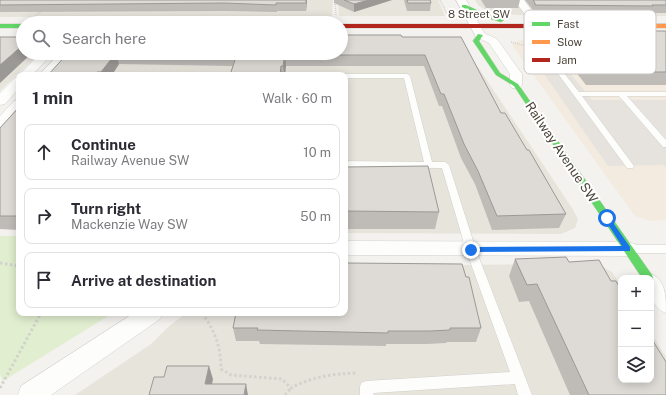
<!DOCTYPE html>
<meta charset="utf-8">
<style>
body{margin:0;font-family:"Public Sans",sans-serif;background:#f2f2f3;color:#2b2b33}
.controls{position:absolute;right:12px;bottom:12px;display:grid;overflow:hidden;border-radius:8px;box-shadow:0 2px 10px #0003}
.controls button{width:36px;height:36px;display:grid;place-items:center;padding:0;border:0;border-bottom:1px solid #e1e1e2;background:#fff;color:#2b2b33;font:20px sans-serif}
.stop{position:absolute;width:12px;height:12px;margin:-9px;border:3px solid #1a73e8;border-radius:50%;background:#fff}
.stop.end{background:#1a73e8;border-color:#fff;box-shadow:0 1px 4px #0008}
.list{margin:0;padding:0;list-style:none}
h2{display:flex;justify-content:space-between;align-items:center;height:52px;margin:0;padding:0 16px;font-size:17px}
h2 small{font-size:13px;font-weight:400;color:#7c7c81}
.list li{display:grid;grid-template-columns:26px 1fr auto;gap:12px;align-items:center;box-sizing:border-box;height:56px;margin:0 8px 8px;padding:0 8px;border:1px solid #e1e1e2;border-radius:8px}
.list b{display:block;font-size:15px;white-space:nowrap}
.list p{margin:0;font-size:13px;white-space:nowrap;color:#7c7c81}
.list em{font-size:13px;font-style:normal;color:#7c7c81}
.icon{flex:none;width:22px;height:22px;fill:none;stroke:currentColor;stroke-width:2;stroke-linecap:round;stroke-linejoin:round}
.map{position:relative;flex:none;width:666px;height:395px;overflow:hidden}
.search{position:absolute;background:#fff;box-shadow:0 2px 10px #0003;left:16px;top:16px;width:332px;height:44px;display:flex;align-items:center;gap:10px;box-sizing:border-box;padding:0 14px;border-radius:22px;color:#7c7c81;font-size:15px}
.panel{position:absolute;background:#fff;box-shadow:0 2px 10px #0003;left:16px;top:72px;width:332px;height:244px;border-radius:8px}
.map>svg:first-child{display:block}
.residential{fill:#e7e4dc}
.commercial{fill:#f3ebdf}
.green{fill:#e1eecf}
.parking{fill:#e6e3df}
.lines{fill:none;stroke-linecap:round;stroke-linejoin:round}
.lane-casing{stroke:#d2d0cb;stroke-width:1}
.street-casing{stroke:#d2d0cb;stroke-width:1}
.fast-casing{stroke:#d3cfc5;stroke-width:1}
.slow-casing{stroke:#d3cfc5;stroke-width:1}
.jam-casing{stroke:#d3cfc5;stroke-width:1}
.path-far1{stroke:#d3d2cc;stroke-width:1.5;stroke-dasharray:1 1;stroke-linecap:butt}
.path{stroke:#d3d2cc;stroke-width:3;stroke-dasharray:2.5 2.5;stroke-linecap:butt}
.lane{fill:#fdfdfc;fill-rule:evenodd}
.street{fill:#fdfdfc;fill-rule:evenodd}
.fast{fill:#63d668;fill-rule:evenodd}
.slow{fill:#ff974d;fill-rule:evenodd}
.jam{fill:#b3261e;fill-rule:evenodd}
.wall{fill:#bfbcb8}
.shaded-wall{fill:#9b9996}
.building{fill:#dedbd6;stroke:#9b9996}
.route{fill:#1a73e8}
.labels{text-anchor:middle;stroke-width:4;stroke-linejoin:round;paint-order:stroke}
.far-street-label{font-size:11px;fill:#4b4439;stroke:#fff}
.street-label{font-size:13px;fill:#4b4439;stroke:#fff}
.key{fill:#fff;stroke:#c9c7c4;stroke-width:1}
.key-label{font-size:11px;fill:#4b4439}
</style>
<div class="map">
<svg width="666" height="395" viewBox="0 0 666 395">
<rect width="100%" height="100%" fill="#f4f2ee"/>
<!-- residential -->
<g class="residential">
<polygon points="0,0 333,0 332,16 0,17"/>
<polygon points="338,0 438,0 445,16 339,16"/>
<polygon points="475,0 666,0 666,16 538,16 505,14 486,10 479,6"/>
<polygon points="0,41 23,53 39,53 0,91"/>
<polygon points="462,43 572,208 578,219 575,228 561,234 345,233 345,75 59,75 79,53 341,53"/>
<polygon points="575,264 599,265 612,272 621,286 621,380 651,380 651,333 666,357 666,395 75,395 151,344 167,328 186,313 345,313 455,265"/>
</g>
<!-- commercial -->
<polygon class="commercial" points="521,40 666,40 666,220 649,221 635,216 514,48 512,44 515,42"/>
<!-- green -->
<polygon class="green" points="0,236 19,236 19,313 113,313 3,381 0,374"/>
<!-- parking -->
<polygon class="parking" points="535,61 560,61 592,100 666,100 666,168 664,165 608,166"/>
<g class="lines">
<defs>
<g id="lane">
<polygon points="548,58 552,58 579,92 666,92 666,96 627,96 666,140 666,147 663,147 619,96 582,96 634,166 633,168 627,168 548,60"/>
<polygon points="345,74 407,74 410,76 432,162 445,162 449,165 476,250 532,395 518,395 515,384 373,393 374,395 360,395 360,387 361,383 366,381 510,372 466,250 442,168 345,167 345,161 424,162 404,78 345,78 345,75 342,75"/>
<polygon points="629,245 666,245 666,253 629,253 625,252 624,249 625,246"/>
</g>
<g id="street">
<polygon points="456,0 466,0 484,33 497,39 522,74 522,85 520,88 512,88 510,85 510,74 489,43 476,37"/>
<polygon points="514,0 524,0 532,11 530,13 524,13"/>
<polygon points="41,53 53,53 32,75 19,75"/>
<polygon points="60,53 72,53 52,75 39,75"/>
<polygon points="19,77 19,88 5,104 0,105 0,93 15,78"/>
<polygon points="19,100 19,112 5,127 0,128 0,116 14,101"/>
<polygon points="345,241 628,242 635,244 638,249 635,254 628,256 345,255"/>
<path d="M 651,274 C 666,280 666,297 666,313 C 650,307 651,293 651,278 L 643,278 Z"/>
<polygon points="134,313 163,313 160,319 51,395 18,395 21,386"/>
</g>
<g id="fast">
<polygon points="462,5 466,5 485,14 504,20 501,22 481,16 462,7"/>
<rect x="0" y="24" width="23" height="4"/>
<polygon points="478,34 483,35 479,41 500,73 518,84 652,275 653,278 652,281 651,278 642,278 514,86 496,75 473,41"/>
</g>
<polygon id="slow" points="666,24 666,28 584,28 581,26 584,24"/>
<polygon id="jam" points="341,24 584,24 587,26 584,28 341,28"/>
</defs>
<!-- lane casing -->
<use href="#lane" class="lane-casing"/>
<!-- street casing -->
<use href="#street" class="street-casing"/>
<!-- fast casing -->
<use href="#fast" class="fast-casing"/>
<!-- slow casing -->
<use href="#slow" class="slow-casing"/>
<!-- jam casing -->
<use href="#jam" class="jam-casing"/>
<!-- path-far1 -->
<g class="path-far1">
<polyline points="335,0 336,15"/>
<polyline points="440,0 447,14"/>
<polyline points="34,17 43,10"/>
<polyline points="34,19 331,18"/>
<polyline points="511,42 543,50"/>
</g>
<!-- path -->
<g class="path">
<polyline points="0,263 19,266"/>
<path d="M 202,313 C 215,331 221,347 221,369 L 231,375 L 282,379 L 291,388 C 313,376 333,374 358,373"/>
<polyline points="0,388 41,313"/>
<polyline points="285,395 291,388"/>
</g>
<!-- lane -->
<use href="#lane" class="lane"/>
<!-- street -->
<use href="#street" class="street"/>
<!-- fast -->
<use href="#fast" class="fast"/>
<!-- slow -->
<use href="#slow" class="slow"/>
<!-- jam -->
<use href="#jam" class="jam"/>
</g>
<!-- wall -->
<g class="wall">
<polygon points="0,0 307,0 306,11 277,11 277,12 225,11 0,12"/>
<polygon points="334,0 392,0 354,12 334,3"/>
<polygon points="404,0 430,0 431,3 430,11 407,11"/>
<polygon points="481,0 520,0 518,8 486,8"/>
<polygon points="525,0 666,0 666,13 533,13 533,10"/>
<polygon points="556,31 666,31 666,85 586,85 553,43"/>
<polygon points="402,37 501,113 566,214 559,228 492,230 475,184 461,158 442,106 439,106 424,66 286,66 285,75 230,75 233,66 119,64 112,75 48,75 68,53"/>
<polygon points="19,107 19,230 0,229 0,128"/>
<polygon points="345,167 439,212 435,229 345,229"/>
<polygon points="515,259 569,262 611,281 666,395 570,395 529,301 519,302 509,276"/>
<polygon points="466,277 481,328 476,342 447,342 446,343 427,344 386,344 386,346 260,344 259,341 236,341 233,328"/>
</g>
<!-- shaded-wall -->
<g class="shaded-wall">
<polygon points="306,0 307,0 306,11"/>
<polygon points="369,0 392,0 354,12 354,4"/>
<polygon points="23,45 23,53 32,53 0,83 0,65"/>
<polygon points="116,53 119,64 112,75 102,75 101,72"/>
<polygon points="285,55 286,66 285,75 284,75 283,66"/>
<polygon points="281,66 282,75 280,75"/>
<polygon points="209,366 213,379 210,395 205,384"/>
<polygon points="246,384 248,395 244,395"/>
</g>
<!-- building -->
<g class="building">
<polygon points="0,0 306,0 306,3 276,3 276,5 224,3 0,5"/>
<polygon points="344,0 369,0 354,4"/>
<polygon points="407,0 430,0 431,3 408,3"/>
<polygon points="533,0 666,0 666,5 652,5 653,6 535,5 535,3"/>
<polygon points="556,31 666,31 666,72 591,72"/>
<polygon points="341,35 401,35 402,37 461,37 501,113 505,113 527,150 529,150 566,214 497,216 478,171 464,144 444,94 441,94 425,55 285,55 283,66 281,66 280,75 230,75 237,54 122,53 341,53"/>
<polygon points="0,37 23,37 23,45 0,65"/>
<polygon points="68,53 116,53 101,72 97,72 95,75 48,75"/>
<polygon points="19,107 19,216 0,216 0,128"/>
<polygon points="428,166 439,212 345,211 345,167"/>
<polygon points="566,257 569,262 599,260 611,281 616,281 621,290 621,380 651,380 651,338 666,362 666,395 589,395 537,284 527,285 515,259"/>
<polygon points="345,263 462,264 466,277 469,277 481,328 450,328 450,330 430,331 388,331 388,333 257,330 258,328 233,328 236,313 345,313"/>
<polygon points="167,366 209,366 205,384 246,384 244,395 149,395 154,377 164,377"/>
</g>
<!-- route -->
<polygon class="route" points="607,216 609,217 630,247 630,251 471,252 467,250 471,247 622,246 604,218"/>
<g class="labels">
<!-- far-street labels -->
<g class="far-street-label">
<text x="479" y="18">8 Street SW</text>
</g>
<!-- street labels -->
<g class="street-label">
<text transform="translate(562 152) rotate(56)" y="5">Railway Avenue SW</text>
</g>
</g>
<!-- legend -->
<rect x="524" y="10" width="132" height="64" rx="6" class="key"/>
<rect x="532" y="22" width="18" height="4" fill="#63d668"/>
<rect x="532" y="40" width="18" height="4" fill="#ff974d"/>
<rect x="532" y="58" width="18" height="4" fill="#b3261e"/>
<g class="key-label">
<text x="557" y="28">Fast</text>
<text x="557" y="46">Slow</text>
<text x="557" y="64">Jam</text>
</g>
</svg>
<div class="controls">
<button>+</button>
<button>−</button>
<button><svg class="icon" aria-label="layers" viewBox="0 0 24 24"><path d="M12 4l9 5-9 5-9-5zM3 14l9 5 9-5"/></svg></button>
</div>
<div class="stop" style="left:607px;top:218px"></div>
<div class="stop end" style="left:471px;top:250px"></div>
<div class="search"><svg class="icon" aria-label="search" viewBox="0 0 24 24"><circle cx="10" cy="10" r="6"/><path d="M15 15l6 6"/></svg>Search here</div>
<section class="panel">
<h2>1 min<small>Walk · 60 m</small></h2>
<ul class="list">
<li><svg class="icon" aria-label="ahead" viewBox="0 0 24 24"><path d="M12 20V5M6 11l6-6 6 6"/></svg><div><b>Continue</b><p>Railway Avenue SW</p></div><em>10 m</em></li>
<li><svg class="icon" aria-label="right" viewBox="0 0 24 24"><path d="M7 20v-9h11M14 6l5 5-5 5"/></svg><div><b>Turn right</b><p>Mackenzie Way SW</p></div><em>50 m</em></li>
<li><svg class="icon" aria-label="arrive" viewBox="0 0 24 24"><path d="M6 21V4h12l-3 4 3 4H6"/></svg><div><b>Arrive at destination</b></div></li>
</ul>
</section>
</div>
